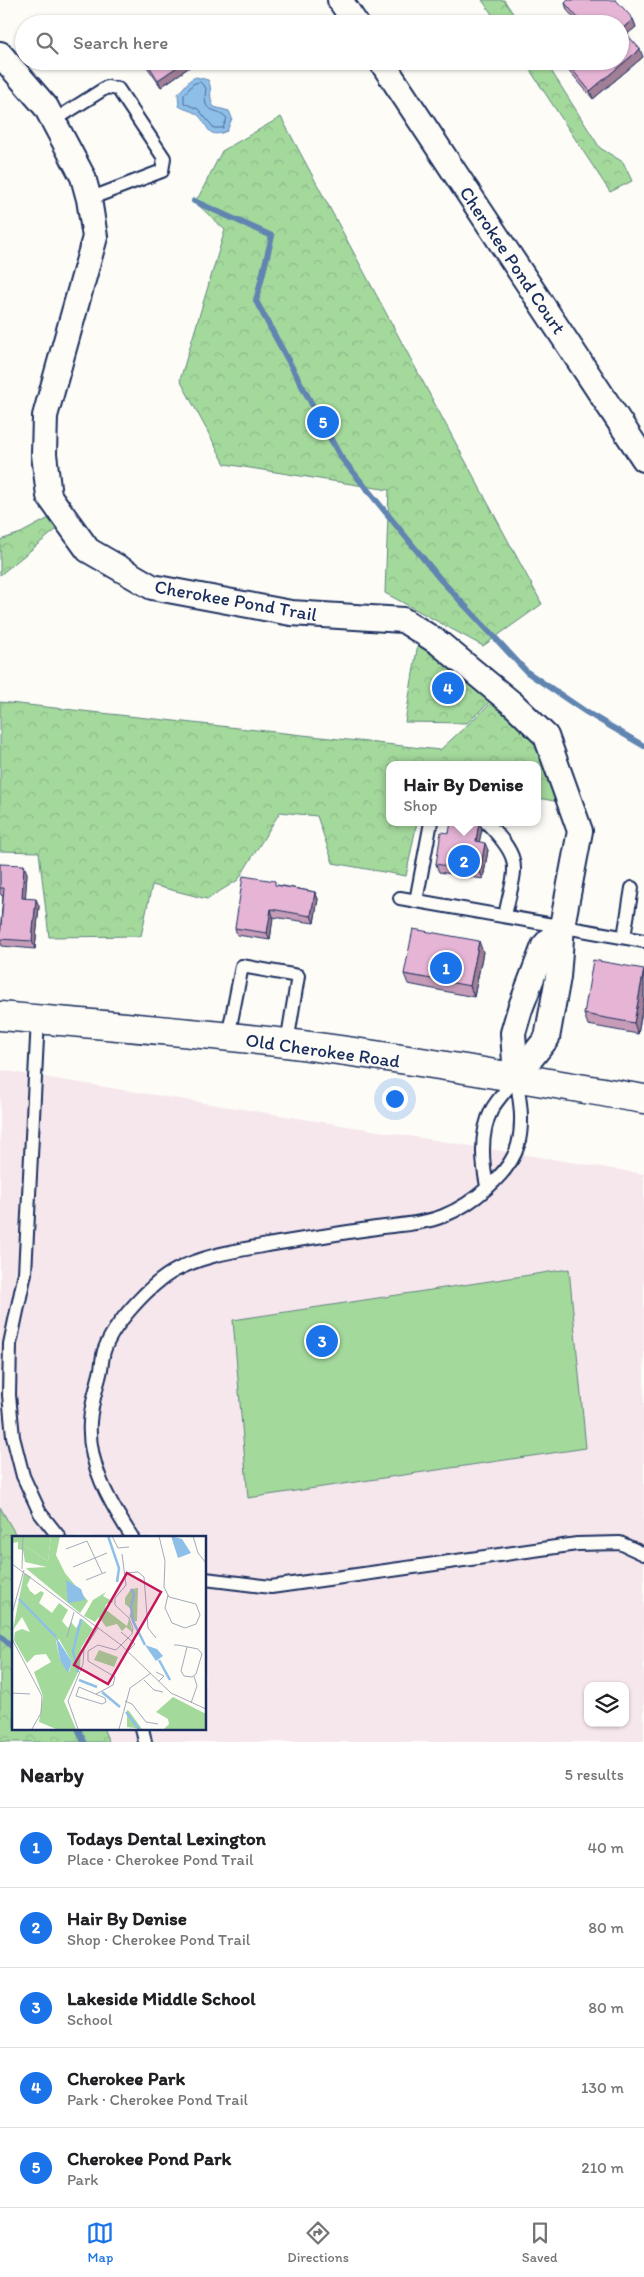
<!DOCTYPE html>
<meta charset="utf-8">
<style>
body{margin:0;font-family:Itim,sans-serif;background:#f2f2f2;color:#202124}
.controls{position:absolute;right:15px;bottom:15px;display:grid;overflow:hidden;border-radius:10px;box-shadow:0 1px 4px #0004}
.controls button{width:45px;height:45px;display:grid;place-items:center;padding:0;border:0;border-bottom:1px solid #e0e0e0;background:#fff;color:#202124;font:25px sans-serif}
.you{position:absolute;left:394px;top:1098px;width:18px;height:18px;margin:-12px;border:4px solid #fff;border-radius:50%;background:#1a73e8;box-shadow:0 0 0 8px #1a73e833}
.badge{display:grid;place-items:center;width:32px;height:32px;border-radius:50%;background:#1a73e8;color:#fff;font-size:16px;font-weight:700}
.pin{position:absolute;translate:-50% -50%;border:2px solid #fff;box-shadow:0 1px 5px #0006}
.popup{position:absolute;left:386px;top:761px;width:155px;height:65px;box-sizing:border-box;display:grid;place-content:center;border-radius:10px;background:#fff;filter:drop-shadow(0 1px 4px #0005);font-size:16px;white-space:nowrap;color:#757577}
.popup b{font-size:19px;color:#202124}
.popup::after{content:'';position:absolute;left:50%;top:100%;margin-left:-10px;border:10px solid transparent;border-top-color:#fff}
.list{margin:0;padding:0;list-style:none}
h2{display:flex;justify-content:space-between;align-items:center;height:65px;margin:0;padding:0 20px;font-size:21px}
h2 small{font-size:16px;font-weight:400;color:#757577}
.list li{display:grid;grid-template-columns:32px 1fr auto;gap:15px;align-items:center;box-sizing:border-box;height:80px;padding:0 20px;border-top:1px solid #e0e0e0}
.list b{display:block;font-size:19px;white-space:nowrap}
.list p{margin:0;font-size:16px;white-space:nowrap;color:#757577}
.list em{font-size:16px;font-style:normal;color:#757577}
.icon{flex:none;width:28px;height:28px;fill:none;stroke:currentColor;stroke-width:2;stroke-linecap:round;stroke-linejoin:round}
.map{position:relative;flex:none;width:644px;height:1742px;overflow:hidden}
.search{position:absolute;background:#fff;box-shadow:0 1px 4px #0004;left:15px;right:15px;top:15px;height:55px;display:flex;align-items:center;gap:12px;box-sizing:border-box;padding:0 18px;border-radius:28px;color:#757577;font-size:19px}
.sheet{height:465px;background:#fff}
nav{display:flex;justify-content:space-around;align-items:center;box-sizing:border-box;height:70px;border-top:1px solid #e0e0e0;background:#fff;font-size:14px;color:#757577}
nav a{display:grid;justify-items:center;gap:2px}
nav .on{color:#1a73e8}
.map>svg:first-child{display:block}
.built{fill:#f6e7ed;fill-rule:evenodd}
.forest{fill:url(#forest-crowns);stroke:#60847d}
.garden{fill:#a4d99c;stroke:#60847d}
.water{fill:#8ebfe9;stroke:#6085b1}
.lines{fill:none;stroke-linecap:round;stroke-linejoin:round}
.shore{stroke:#496996;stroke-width:1}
.stream{stroke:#6085b1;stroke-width:6}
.lane-casing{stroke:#1b2f5e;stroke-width:16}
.street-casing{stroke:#1b2f5e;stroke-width:28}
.secondary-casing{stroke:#1b2f5e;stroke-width:31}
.lane{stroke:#fdfcf7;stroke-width:12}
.street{stroke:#fdfcf7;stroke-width:24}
.secondary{stroke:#fdfcf7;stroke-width:28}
.wall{fill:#c69cb8;stroke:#1b2f5e}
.shaded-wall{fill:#a17f96;stroke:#1b2f5e}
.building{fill:#e6b5d6;stroke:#1b2f5e}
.labels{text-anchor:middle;stroke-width:4;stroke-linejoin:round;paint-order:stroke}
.street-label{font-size:19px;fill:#1b2f5e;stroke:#fdfcf7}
.inset-river{fill:none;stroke:#8ebfe9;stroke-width:2.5}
.inset-road{fill:none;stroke:#a3aaba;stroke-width:1}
.view{fill:#c2185b;fill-opacity:0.15;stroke:#c2185b;stroke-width:2.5}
.inset-edge{fill:none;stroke:#1b2f5e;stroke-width:2.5}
</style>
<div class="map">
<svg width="644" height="1742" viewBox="0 0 644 1742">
<defs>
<pattern id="forest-crowns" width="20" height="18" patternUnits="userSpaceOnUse" patternTransform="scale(1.25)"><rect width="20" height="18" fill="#a4d99c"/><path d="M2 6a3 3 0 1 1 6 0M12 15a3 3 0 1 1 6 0" fill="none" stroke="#8dbb89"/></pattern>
</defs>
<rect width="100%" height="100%" fill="#fdfcf7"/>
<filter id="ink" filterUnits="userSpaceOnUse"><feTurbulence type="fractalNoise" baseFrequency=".02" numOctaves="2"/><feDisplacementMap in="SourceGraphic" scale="10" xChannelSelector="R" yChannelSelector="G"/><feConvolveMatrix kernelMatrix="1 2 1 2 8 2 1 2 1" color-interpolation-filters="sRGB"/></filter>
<g filter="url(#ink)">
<!-- built -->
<path class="built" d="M 0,1070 L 644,1174 L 644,1742 L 109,1742 L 103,1728 L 205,1728 L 205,1537 L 17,1537 L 0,1507 ZM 588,1686 L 625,1686 L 625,1723 L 588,1723 Z"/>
<!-- forest -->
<g class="forest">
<polygon points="482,0 504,0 520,24 499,24"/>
<polygon points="524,61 545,61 600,148 623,162 632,181 610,192"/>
<polygon points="281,117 542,604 483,646 385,593 389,490 225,464 180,380 225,230 194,201 199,196 222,151"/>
<polygon points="49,518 57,529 0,575 0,540 21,533"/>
<polygon points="418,643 426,646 496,696 467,723 405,722"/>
<polygon points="501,694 546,736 570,804 538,798 538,765 390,765 390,822 417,822 406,876 333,863 317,816 280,812 238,880 207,899 152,885 141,936 49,937 39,852 0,851 0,702 440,750"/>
<polygon points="0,1507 17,1537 14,1537 14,1728 103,1728 109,1742 0,1742"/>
</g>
<!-- garden -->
<polygon class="garden" points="569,1269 586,1448 248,1498 233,1320"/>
<!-- water -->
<path class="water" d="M 196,77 L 208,80 C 213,89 208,98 214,107 L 229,111 L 232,118 L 227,131 C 204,141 210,122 195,113 C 190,110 185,110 179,106 L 178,94 L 190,80 Z"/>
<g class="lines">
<!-- shore -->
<path class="shore" d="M 200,82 L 206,88 C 202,117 214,105 227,118 L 223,128 L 214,128 L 198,109 L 184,103 L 184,95 L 193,84 Z"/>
<!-- stream -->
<g class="stream">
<polyline points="194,201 272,236 256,301 340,456 440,579 527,672 586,712 644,746"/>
<polyline points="0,1636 14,1648"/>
<polyline points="78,1728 84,1742"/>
</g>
<defs>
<g id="lane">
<polyline points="53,121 107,87 118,89 164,158 162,171 89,199"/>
<path d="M 486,822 C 525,862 515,866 505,916"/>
<polyline points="400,898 644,941"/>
<polyline points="416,901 431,822"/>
<polyline points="624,937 632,888"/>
<polyline points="38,1019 25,1273 10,1344 9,1395 13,1437 23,1476 40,1513 59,1537"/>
<polyline points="228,1037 242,966 298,976 287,1043"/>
<path d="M 487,1186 C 482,1162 480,1132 492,1109 C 498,1098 509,1088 516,1077"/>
<path d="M 132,1537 C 110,1503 87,1464 90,1422 C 91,1405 96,1390 100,1374 C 102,1366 102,1358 104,1351 C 113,1324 151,1283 176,1270 C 204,1255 236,1251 267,1245 C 304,1239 340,1233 376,1228 C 398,1225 423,1224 443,1216 C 471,1205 510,1174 518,1145 C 524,1122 520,1100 516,1077"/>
<polyline points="205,1579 271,1587 577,1544 620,1543 644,1554"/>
<polyline points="142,1728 145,1742"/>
</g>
<g id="street">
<polyline points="340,0 356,24"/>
<polyline points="0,54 46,107 83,177 89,199 95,237 45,416 44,454 49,496 88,550 152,587 291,613 403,620 439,643 514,705 546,736 580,831 562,926 558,977 547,1038 516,1077"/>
<polyline points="381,61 644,459"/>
<polyline points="516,1077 513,1033 520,1009 544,946 562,926"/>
</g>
<path id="secondary" d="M 0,1016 C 95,1024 191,1032 286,1043 C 406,1058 525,1079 644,1099"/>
</defs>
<!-- lane casing -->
<use href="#lane" class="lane-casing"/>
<!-- street casing -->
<use href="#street" class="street-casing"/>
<!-- secondary casing -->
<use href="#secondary" class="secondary-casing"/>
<!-- lane -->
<use href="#lane" class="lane"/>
<!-- street -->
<use href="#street" class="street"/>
<!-- secondary -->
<use href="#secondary" class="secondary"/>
</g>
<!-- wall -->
<g class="wall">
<polygon points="565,3 633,19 636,27 627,34 643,57 593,99 567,68 564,61 620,24 579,24 567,10"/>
<polygon points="143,61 189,61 191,66 161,87"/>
<polygon points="482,829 479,842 488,850 483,879 439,872 436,864 449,833"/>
<polygon points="0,864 27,873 25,898 39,906 35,949 2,946 0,940 0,934 3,896 1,895 0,893"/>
<polygon points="277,885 315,892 318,899 314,923 273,917 270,940 237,935 235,928"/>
<polygon points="483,952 474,997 408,984 404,974"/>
<polygon points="644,970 644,999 638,1034 588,1025 584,1014"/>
</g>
<!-- shaded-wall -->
<g class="shaded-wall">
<polygon points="633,19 636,27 625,36 622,29"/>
<polygon points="640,49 643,57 593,99 590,91"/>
<polygon points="186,61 189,61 191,66 161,87 158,80"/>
<polygon points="479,822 482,829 478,848 476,841"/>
<polygon points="485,843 488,850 483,879 480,872"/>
<polygon points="24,865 27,873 25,905 22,898"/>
<polygon points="315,892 318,899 314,923 311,916"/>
<polygon points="36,899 39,906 35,949 32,941"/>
<polygon points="271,909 273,917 270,940 267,933"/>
<polygon points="479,941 483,952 474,997 470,986"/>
<polygon points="644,969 644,999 638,1034 634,1023"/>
</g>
<!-- building -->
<g class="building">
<polygon points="568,0 616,0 633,19 622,29 640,49 590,91 565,61 620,61 620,24 583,24 565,3"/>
<polygon points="146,61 186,61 158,80"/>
<polygon points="451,822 479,822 476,841 485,843 480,872 436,864 441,832 449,833"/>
<polygon points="0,864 24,865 22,898 36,899 32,941 0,939 4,888 0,888"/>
<polygon points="243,876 275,881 275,885 315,892 311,916 271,909 267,933 235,928"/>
<polygon points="413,929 479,941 470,986 404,974"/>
<polygon points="593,960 644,969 634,1023 584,1014"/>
</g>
</g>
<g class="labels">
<!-- street labels -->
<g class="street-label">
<text transform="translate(513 260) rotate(56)" y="7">Cherokee Pond Court</text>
<text transform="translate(236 600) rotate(10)" y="7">Cherokee Pond Trail</text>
<text transform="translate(323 1050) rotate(8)" y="7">Old Cherokee Road</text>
</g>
</g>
<!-- overview -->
<g transform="translate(12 1536)">
<rect width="194" height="194" fill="#fdfcf7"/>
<path d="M 11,0 L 39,0 L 36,25 L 11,9 Z" fill="#a4d99c"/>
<path d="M 0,0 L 11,0 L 11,9 L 36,25 L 39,0 L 48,0 L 44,19 L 53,37 L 76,65 L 68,77 L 16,34 L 14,32 L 35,31 L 13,26 L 11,14 L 6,13 L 6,6 L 0,7 ZM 12,37 L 19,41 L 15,49 L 18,55 L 23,59 L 29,55 L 32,57 L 27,67 L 40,77 L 47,67 L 56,74 L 50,85 L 56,92 L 59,86 L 64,92 L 70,83 L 81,93 L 69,112 L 68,132 L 52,165 L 64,193 L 44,193 L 27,186 L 31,160 L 22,136 L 39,126 L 34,118 L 23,119 L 15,127 L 2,104 L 3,96 L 10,93 L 18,96 L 10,81 L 1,94 ZM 47,103 L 60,126 L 57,136 L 48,124 L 44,105 ZM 126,52 L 125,85 L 121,86 L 117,80 L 120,74 L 113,68 L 113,62 L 119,53 ZM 94,56 L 91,60 L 102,66 L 94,68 L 93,73 L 115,90 L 117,83 L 121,97 L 114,91 L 110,95 L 105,88 L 94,91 L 87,81 L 83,86 L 72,80 L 81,64 ZM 161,161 L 194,178 L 194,193 L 152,193 L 157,188 L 156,183 L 144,176 ZM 115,174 L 117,175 L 130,193 L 115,191 Z" fill="#a4d99c" fill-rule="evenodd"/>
<path d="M 87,114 L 106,121 L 102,131 L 82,124 Z" fill="#a4d99c"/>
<path d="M 159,0 L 170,3 L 179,17 L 166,22 ZM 54,44 L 69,53 L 73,64 L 56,67 ZM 44,101 L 60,126 L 56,137 L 48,124 ZM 133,109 L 145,113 L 151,120 L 144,125 Z" fill="#8ebfe9"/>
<path class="inset-river" d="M 96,0 L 107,32 L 105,46M 119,53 L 122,58 L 119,71 L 121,85 L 133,109M 7,63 L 44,101M 147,124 L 158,144M 66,136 L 61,115 L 69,83M 67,144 L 85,151M 90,156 L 108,171M 114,176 L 127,193"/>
<path class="inset-road" d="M 100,0 L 106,12 L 117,11M 147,0 L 153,25 L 152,51 L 157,61 L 184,68 L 188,79 L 184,88 L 173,92 L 160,87 L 153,72 L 156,59M 181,0 L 186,17 L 194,27M 75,5 L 90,37M 54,13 L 75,5M 0,28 L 109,109 L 159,157 L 194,173M 61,31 L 95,17M 10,33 L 11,0M 113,37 L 126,36 L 132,41 L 136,92 L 144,102M 74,44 L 94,36M 0,78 L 12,34M 109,96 L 123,108 L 116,115M 55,101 L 62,76M 0,103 L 30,160 L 29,177 L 20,193M 162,109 L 166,109 L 186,113 L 190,118 L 184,138 L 180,141 L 172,140 L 169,135 L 175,111M 104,114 L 120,98 L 121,92 L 117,82 L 103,69 L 103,62 L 114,49 L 110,18M 144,136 L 152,140 L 147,145M 132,144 L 142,154 L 151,156M 67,151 L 93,162 L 94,166 L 90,168 L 64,160 ZM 0,157 L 18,158M 84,158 L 101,149 L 103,141 L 76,125 L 76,115 L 86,109 L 104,114M 113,165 L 120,168 L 134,186 L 146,188M 179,167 L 185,150 L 182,140M 66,193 L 56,165 L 71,128 L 72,113 L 86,92M 107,193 L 118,152 L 139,137"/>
<path class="view" d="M 115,37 L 149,56 L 96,148 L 62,129 Z"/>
<rect width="194" height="194" class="inset-edge"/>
</g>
</svg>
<div class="controls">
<button><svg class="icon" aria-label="layers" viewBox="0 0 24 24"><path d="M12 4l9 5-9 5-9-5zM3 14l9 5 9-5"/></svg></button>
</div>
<div class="you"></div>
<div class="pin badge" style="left:446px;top:968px">1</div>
<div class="pin badge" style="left:464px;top:861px">2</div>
<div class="popup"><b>Hair By Denise</b>Shop</div>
<div class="pin badge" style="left:322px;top:1341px">3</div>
<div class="pin badge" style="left:448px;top:688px">4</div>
<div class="pin badge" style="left:323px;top:422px">5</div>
<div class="search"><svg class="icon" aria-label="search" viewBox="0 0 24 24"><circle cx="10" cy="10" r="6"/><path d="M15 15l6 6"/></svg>Search here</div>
</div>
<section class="sheet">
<h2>Nearby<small>5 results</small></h2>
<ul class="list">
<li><span class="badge">1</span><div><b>Todays Dental Lexington</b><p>Place · Cherokee Pond Trail</p></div><em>40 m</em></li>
<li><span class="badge">2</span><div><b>Hair By Denise</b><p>Shop · Cherokee Pond Trail</p></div><em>80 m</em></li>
<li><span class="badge">3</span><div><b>Lakeside Middle School</b><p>School</p></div><em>80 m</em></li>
<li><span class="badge">4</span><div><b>Cherokee Park</b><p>Park · Cherokee Pond Trail</p></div><em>130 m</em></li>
<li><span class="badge">5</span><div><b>Cherokee Pond Park</b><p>Park</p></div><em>210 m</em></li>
</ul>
</section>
<nav>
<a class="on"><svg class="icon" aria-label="map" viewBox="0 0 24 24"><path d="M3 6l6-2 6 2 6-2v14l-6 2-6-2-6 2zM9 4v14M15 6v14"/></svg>Map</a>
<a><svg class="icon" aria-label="directions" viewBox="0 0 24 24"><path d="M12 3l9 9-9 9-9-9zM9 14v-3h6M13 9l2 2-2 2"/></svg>Directions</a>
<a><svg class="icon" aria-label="saved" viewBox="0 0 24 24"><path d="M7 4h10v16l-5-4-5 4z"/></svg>Saved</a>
</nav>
